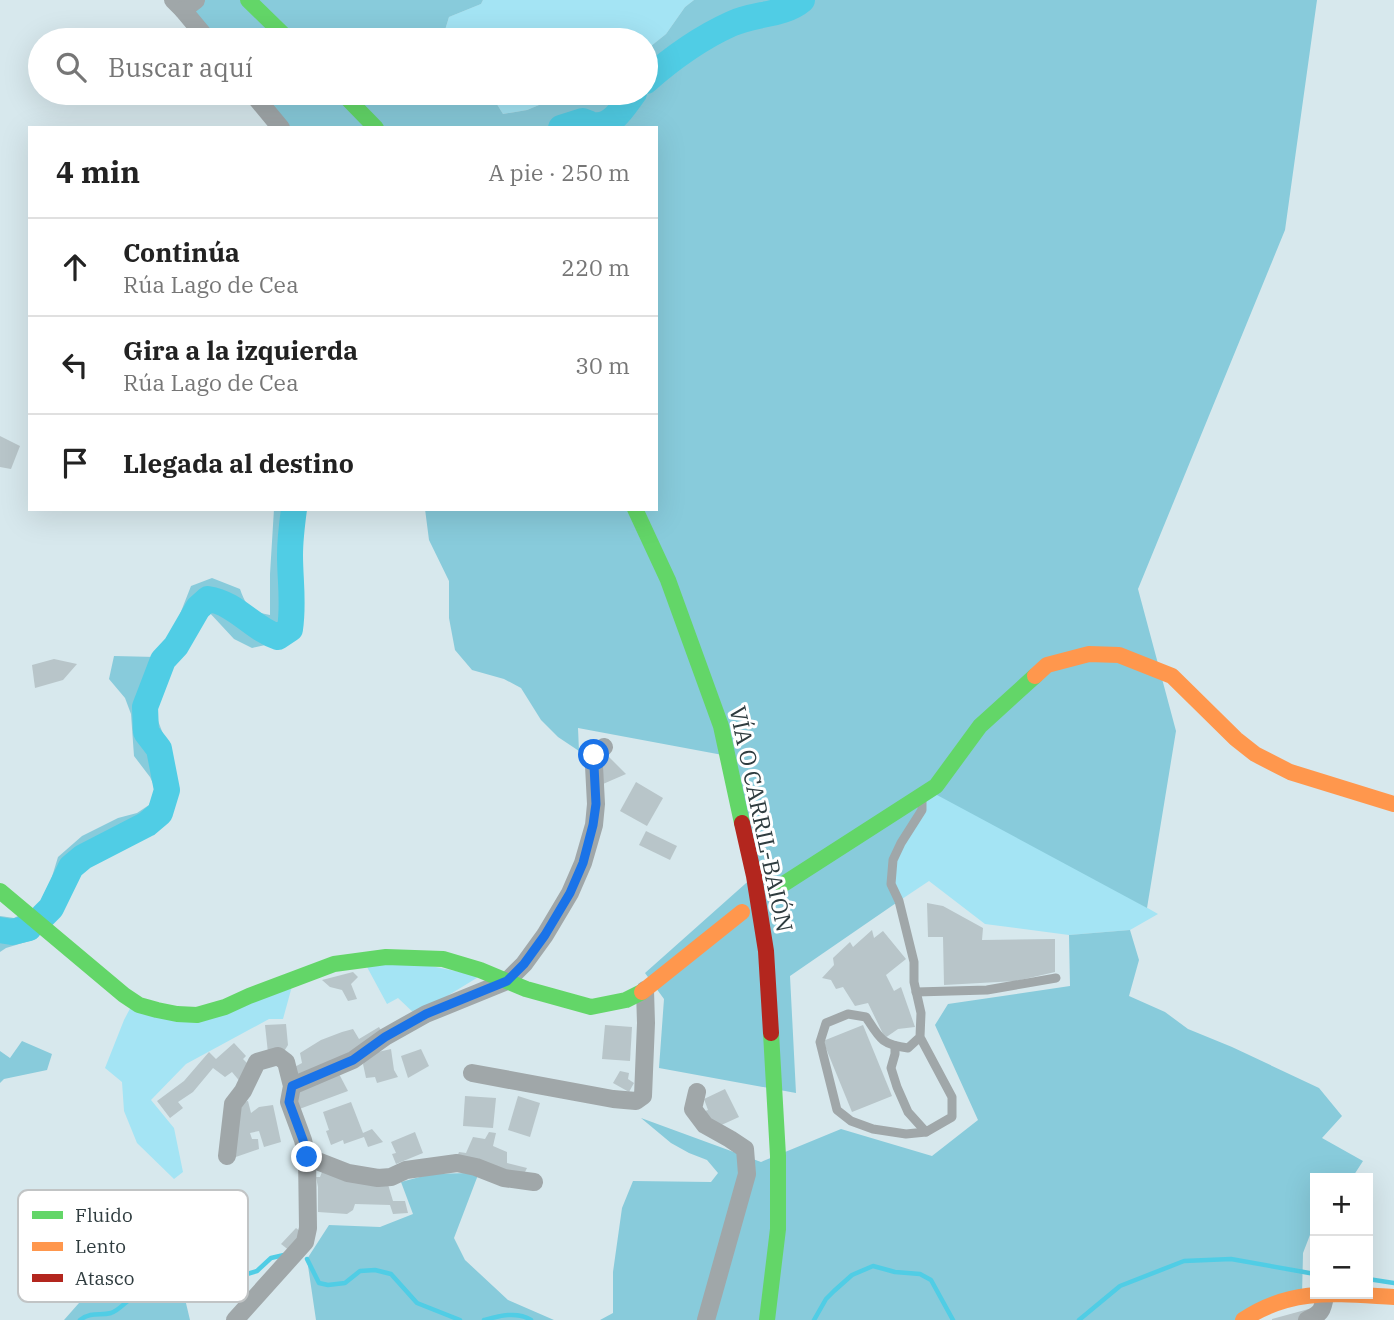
<!DOCTYPE html>
<html lang="es">
<meta charset="utf-8">
<style>
body{margin:0;font-family:"IBM Plex Serif",serif;background:#f2f2f2;color:#222}
.controls{position:absolute;right:21px;bottom:21px;display:grid;overflow:hidden;border-radius:0px;box-shadow:0 7px 28px #0002}
.controls button{width:63px;height:63px;display:grid;place-items:center;padding:0;border:0;border-bottom:2px solid #e0e0e0;background:#fff;color:#222;font:35px sans-serif}
.stop{position:absolute;width:21px;height:21px;margin:-16px;border:5px solid #1a73e8;border-radius:50%;background:#fff}
.stop.end{background:#1a73e8;border-color:#fff;box-shadow:0 2px 7px #0008}
.list{margin:0;padding:0;list-style:none}
h2{display:flex;justify-content:space-between;align-items:center;height:91px;margin:0;padding:0 28px;font-size:30px}
h2 small{font-size:23px;font-weight:400;color:#767676}
.list li{display:grid;grid-template-columns:46px 1fr auto;gap:21px;align-items:center;box-sizing:border-box;height:98px;padding:0 28px;border-top:2px solid #e0e0e0}
.list b{display:block;font-size:26px;white-space:nowrap}
.list p{margin:0;font-size:23px;white-space:nowrap;color:#767676}
.list em{font-size:23px;font-style:normal;color:#767676}
.icon{flex:none;width:38px;height:38px;fill:none;stroke:currentColor;stroke-width:2;stroke-linecap:round;stroke-linejoin:round}
.map{position:relative;flex:none;width:1394px;height:1320px;overflow:hidden}
.search{position:absolute;background:#fff;box-shadow:0 7px 28px #0002;left:28px;top:28px;width:630px;height:77px;display:flex;align-items:center;gap:18px;box-sizing:border-box;padding:0 24px;border-radius:38px;color:#767676;font-size:26px}
.panel{position:absolute;background:#fff;box-shadow:0 7px 28px #0002;left:28px;top:126px;width:630px;height:385px;border-radius:0px}
.map>svg:first-child{display:block}
.green{fill:#a4e4f4}
.forest{fill:#88cbdb}
.lines{fill:none;stroke-linecap:round;stroke-linejoin:round}
.stream{stroke:#50cde5;stroke-width:4.5}
.river{stroke:#50cde5;stroke-width:26}
.building{fill:#b8c5c9}
.lane{stroke:#a0a7a9;stroke-width:9}
.street{stroke:#a0a7a9;stroke-width:18}
.fast{stroke:#63d668;stroke-width:16}
.slow{stroke:#ff974d;stroke-width:16}
.jam{stroke:#b3261e;stroke-width:16}
.route{stroke:#1a73e8;stroke-width:9}
.labels{text-anchor:middle;stroke-width:6;stroke-linejoin:round;paint-order:stroke}
.street-label{font-size:23px;fill:#2f3c3f;stroke:#fff}
.key{fill:#fff;stroke:#c1c4c5;stroke-width:2}
.key-label{font-size:19px;fill:#2f3c3f}
</style>
<div class="map">
<svg width="1394" height="1320" viewBox="0 0 1394 1320">
<rect width="100%" height="100%" fill="#d7e8ed"/>
<!-- green -->
<g class="green">
<polygon points="483,0 694,0 685,7 666,34 646,50 646,40 442,40 449,17 481,4"/>
<polygon points="490,93 602,93 563,95 527,110 503,114"/>
<polygon points="936,786 1158,914 1130,930 1069,935 985,924 929,881 899,901 891,884 901,843"/>
<polygon points="386,957 480,976 416,1015 398,998 387,1004 367,967"/>
<polygon points="294,979 283,1019 269,1019 186,1064 151,1100 174,1128 183,1172 174,1179 137,1143 124,1111 122,1082 105,1068 124,1020 134,1001 176,1014"/>
</g>
<!-- forest -->
<g class="forest">
<polygon points="195,0 483,0 481,4 449,17 442,40 208,40 183,10"/>
<polygon points="694,0 1317,0 1285,230 1138,589 1176,731 1147,908 924,788 922,810 901,843 891,884 899,901 790,976 796,1093 659,1068 664,999 645,973 754,876 728,756 578,728 579,751 558,737 541,720 521,688 504,679 472,670 455,650 449,618 449,581 429,540 425,509 656,509 656,128 281,128 252,93 490,93 503,114 527,110 563,95 602,93 646,93 646,50 666,34 685,7"/>
<path d="M 274,509 L 306,509 L 301,531 L 302,621 L 293,639 L 252,648 L 234,639 L 208,611 L 173,664 L 157,693 L 157,718 L 169,750 L 174,775 L 174,792 L 159,823 L 82,865 L 58,913 L 36,939 L 6,948 L 0,952 L 0,916 L 14,918 L 38,906 L 51,880 L 58,857 L 82,836 L 118,818 L 137,813 L 149,805 L 156,790 L 150,777 L 134,756 L 131,714 L 125,698 L 109,679 L 114,656 L 156,657 L 173,632 L 191,586 L 212,578 L 240,589 C 246,607 252,612 270,615 L 270,574 Z"/>
<polygon points="1130,930 1139,960 1129,996 1165,1012 1188,1029 1232,1047 1319,1088 1342,1116 1322,1138 1363,1161 1352,1178 1315,1178 1315,1222 1303,1253 1302,1296 1243,1320 600,1320 613,1313 613,1272 622,1208 633,1181 711,1182 718,1173 707,1160 689,1153 671,1143 641,1118 761,1162 841,1129 932,1156 978,1120 935,1025 948,1004 1070,986 1069,935"/>
<polygon points="22,1041 52,1054 47,1070 4,1079 0,1083 0,1051 10,1058"/>
<polygon points="469,1173 478,1175 454,1238 465,1260 508,1300 554,1320 316,1320 307,1259 329,1225 380,1227 413,1214 401,1182 431,1174"/>
<polygon points="143,1286 164,1291 185,1299 190,1320 64,1320 79,1303 120,1300"/>
</g>
<g class="lines">
<!-- stream -->
<g class="stream">
<polyline points="307,1259 319,1283 328,1285 345,1283 360,1271 375,1270 391,1274 417,1303 460,1320"/>
<polyline points="1368,1279 1394,1283"/>
<path d="M 80,1320 C 92,1311 100,1316 111,1313 C 122,1309 128,1297 139,1295 C 144,1295 150,1296 155,1296 C 186,1299 191,1302 214,1280 L 228,1279 L 237,1275 L 247,1274 L 257,1271 L 271,1258 L 284,1255"/>
<path d="M 484,1320 C 499,1316 517,1311 531,1320"/>
<polyline points="814,1320 826,1299 834,1291 852,1275 873,1266 895,1272 920,1274 931,1280 953,1320"/>
<polyline points="1079,1320 1120,1286 1184,1261 1231,1259 1315,1274"/>
</g>
<!-- river -->
<g class="river">
<path d="M 646,81 C 671,59 700,38 731,24 C 754,13 783,16 802,0"/>
<path d="M 561,128 L 583,121 C 587,122 590,125 594,125 C 612,128 625,105 634,93"/>
<path d="M 43,916 L 51,908 L 71,867 L 83,857 L 147,824 L 160,813 L 167,790 L 159,749 L 146,732 L 145,707 L 163,660 L 176,646 L 198,608 L 208,599 C 236,603 253,629 278,637 L 290,629 C 294,602 290,581 290,555 C 290,540 292,524 294,509"/>
<polyline points="0,930 12,932 29,928"/>
</g>
</g>
<!-- building -->
<g class="building">
<polygon points="0,436 20,446 11,469 0,467"/>
<polygon points="54,659 77,664 63,680 35,688 32,665"/>
<polygon points="606,754 626,774 603,784 600,760"/>
<polygon points="636,782 663,798 647,826 620,811"/>
<polygon points="646,831 677,846 670,860 639,845"/>
<polygon points="927,903 943,906 983,928 982,940 1055,939 1055,972 1016,981 944,985 943,937 928,937"/>
<polygon points="872,930 874,938 883,931 906,959 886,975 894,991 901,987 915,1027 898,1029 885,1038 868,1003 855,1006 843,987 836,989 831,980 822,978 834,965 833,958 850,942 853,947"/>
<polygon points="353,972 358,977 351,984 357,999 348,1001 342,990 330,987 322,980"/>
<polygon points="286,1024 288,1045 283,1053 268,1053 265,1025"/>
<polygon points="605,1025 632,1027 630,1061 602,1059"/>
<polygon points="863,1025 892,1096 852,1112 823,1041"/>
<polygon points="379,1027 383,1034 294,1082 289,1070 302,1063 300,1053 321,1040 342,1032 353,1029 359,1039"/>
<polygon points="234,1043 246,1056 243,1059 250,1066 242,1084 232,1072 225,1077 213,1068 193,1092 178,1102 183,1108 170,1118 157,1101 184,1081 209,1052 216,1059"/>
<polygon points="391,1049 394,1070 398,1077 377,1083 375,1077 366,1078 363,1064 369,1054"/>
<polygon points="421,1049 429,1066 408,1078 401,1056"/>
<polygon points="620,1071 629,1073 628,1079 634,1083 629,1092 613,1083"/>
<polygon points="338,1072 348,1091 294,1111 297,1088"/>
<polygon points="725,1089 739,1117 717,1127 702,1112 708,1110 704,1099"/>
<polygon points="465,1096 496,1098 493,1128 463,1126"/>
<polygon points="518,1096 540,1103 530,1137 508,1130"/>
<polygon points="248,1101 251,1113 259,1107 273,1105 281,1142 264,1147 259,1131 250,1133 252,1139 258,1139 259,1149 230,1159 238,1103"/>
<polygon points="351,1102 363,1133 372,1129 383,1142 368,1147 364,1137 344,1144 343,1140 331,1145 326,1131 329,1130 323,1112"/>
<polygon points="415,1132 423,1153 396,1164 392,1154 396,1153 391,1142"/>
<polygon points="489,1132 496,1133 493,1146 507,1152 507,1163 527,1168 523,1176 457,1157 459,1152 466,1153 473,1137 485,1139"/>
<polygon points="324,1167 387,1181 393,1201 405,1201 408,1213 393,1214 390,1205 355,1204 353,1210 347,1214 318,1212 318,1187 316,1177 320,1177"/>
<polygon points="296,1228 301,1232 290,1251 281,1244"/>
<polygon points="1316,1307 1301,1320 1272,1320 1272,1319"/>
</g>
<g class="lines">
<!-- lane -->
<g class="lane">
<polyline points="916,992 987,990 1056,978"/>
<path d="M 920,1037 L 952,1097 L 952,1117 L 926,1132 L 906,1134 L 873,1129 L 851,1121 L 837,1110 L 820,1042 L 826,1023 L 848,1014 L 866,1017 C 880,1039 881,1044 908,1048 L 920,1037 L 921,1013 L 914,982 L 914,962 L 899,901 L 891,884 L 893,860 L 901,843 L 922,810 L 922,800"/>
<polyline points="895,1046 895,1054 891,1068 897,1087 908,1112 926,1132"/>
</g>
<!-- street -->
<g class="street">
<polyline points="173,0 183,10 196,0"/>
<polyline points="183,10 208,40"/>
<polyline points="252,93 281,128"/>
<polyline points="472,1073 613,1099 636,1101 643,1096 646,1023 645,990"/>
<polyline points="292,1086 353,1060 385,1037 426,1014 507,981 524,964 545,935 570,893 583,863 594,825 596,804 594,766 594,755 604,747"/>
<polyline points="697,1092 693,1109 705,1125 730,1139 745,1149 747,1174 706,1320"/>
<polyline points="227,1156 233,1104 243,1091 257,1062 278,1056 286,1062 292,1086 289,1102 303,1140 307,1157 308,1228 305,1242 235,1320"/>
<polyline points="307,1157 348,1173 378,1178 391,1177 406,1170 457,1163 476,1167 504,1178 534,1182"/>
<path d="M 1307,1320 C 1321,1314 1323,1310 1325,1295"/>
</g>
<!-- fast -->
<g class="fast">
<polyline points="248,0 289,40"/>
<polyline points="342,93 376,128"/>
<polyline points="635,509 668,580 721,726 742,823"/>
<polyline points="782,885 936,786 980,726 1035,676"/>
<polyline points="0,891 124,995 139,1005 157,1010 177,1014 197,1015 225,1007 249,996 334,964 386,957 443,959 480,970 526,989 591,1007 626,1000 642,992"/>
<polyline points="767,1320 778,1229 778,1156 771,1033"/>
</g>
<!-- slow -->
<g class="slow">
<polyline points="1035,676 1047,665 1089,654 1119,655 1172,676 1236,739 1255,754 1290,772 1394,804"/>
<polyline points="642,992 742,912"/>
<path d="M 1243,1320 C 1292,1287 1338,1294 1394,1297"/>
</g>
<!-- jam -->
<polyline class="jam" points="742,823 754,876 766,951 771,1033"/>
</g>
<g class="lines">
<!-- route -->
<polyline class="route" points="307,1157 303,1140 289,1102 292,1086 353,1060 385,1037 426,1014 507,981 524,964 545,935 570,893 583,863 593,825 596,804 594,766 594,755"/>
</g>
<g class="labels">
<!-- street labels -->
<g class="street-label">
<text transform="translate(761 819) rotate(78)" y="8">VÍA O CARRIL-BAIÓN</text>
</g>
</g>
<!-- legend -->
<rect x="18" y="1190" width="230" height="112" rx="10" class="key"/>
<rect x="32" y="1211" width="31" height="8" fill="#63d668"/>
<rect x="32" y="1242" width="31" height="9" fill="#ff974d"/>
<rect x="32" y="1274" width="31" height="8" fill="#b3261e"/>
<g class="key-label">
<text x="75" y="1222">Fluido</text>
<text x="75" y="1253">Lento</text>
<text x="75" y="1285">Atasco</text>
</g>
</svg>
<div class="controls">
<button>+</button>
<button>−</button>
</div>
<div class="stop" style="left:594px;top:755px"></div>
<div class="stop end" style="left:307px;top:1157px"></div>
<div class="search"><svg class="icon" aria-label="search" viewBox="0 0 24 24"><circle cx="10" cy="10" r="6"/><path d="M15 15l6 6"/></svg>Buscar aquí</div>
<section class="panel">
<h2>4 min<small>A pie · 250 m</small></h2>
<ul class="list">
<li><svg class="icon" aria-label="ahead" viewBox="0 0 24 24"><path d="M12 20V5M6 11l6-6 6 6"/></svg><div><b>Continúa</b><p>Rúa Lago de Cea</p></div><em>220 m</em></li>
<li><svg class="icon" aria-label="left" viewBox="0 0 24 24"><path d="M17 20v-9H6M10 6l-5 5 5 5"/></svg><div><b>Gira a la izquierda</b><p>Rúa Lago de Cea</p></div><em>30 m</em></li>
<li><svg class="icon" aria-label="arrive" viewBox="0 0 24 24"><path d="M6 21V4h12l-3 4 3 4H6"/></svg><div><b>Llegada al destino</b></div></li>
</ul>
</section>
</div>
